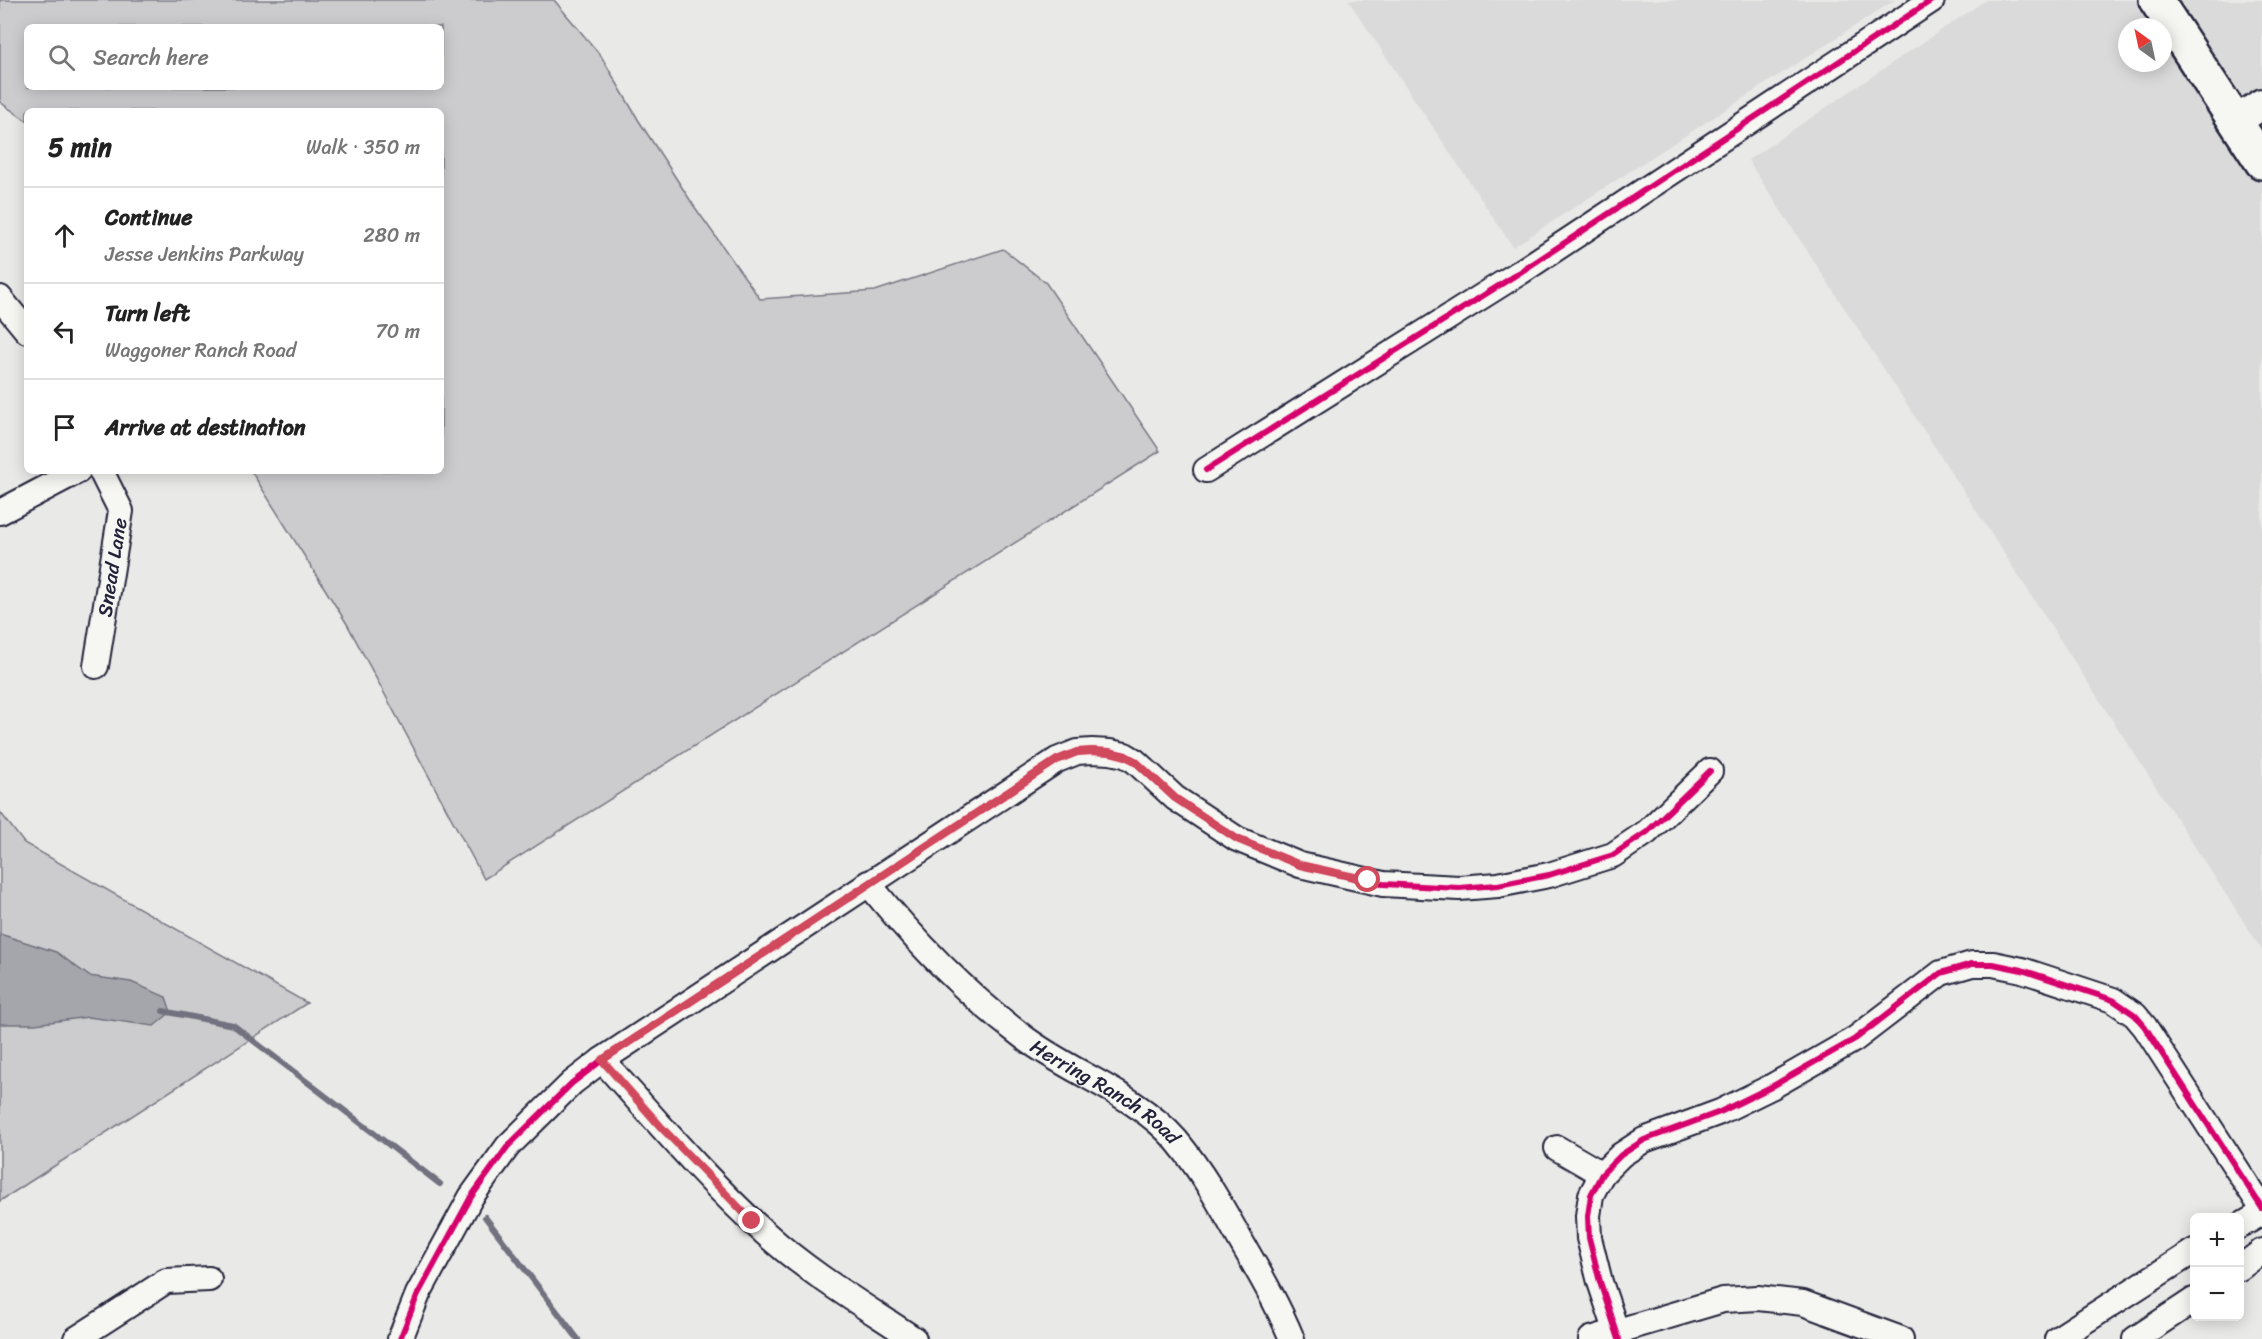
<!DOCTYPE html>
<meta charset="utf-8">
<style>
body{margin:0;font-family:Sriracha,sans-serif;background:#f6f6f6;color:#222}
.controls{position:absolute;right:18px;bottom:18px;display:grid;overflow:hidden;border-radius:9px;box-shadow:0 3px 15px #0003}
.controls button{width:54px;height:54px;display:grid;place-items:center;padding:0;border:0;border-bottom:2px solid #e0e0e0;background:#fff;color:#222;font:30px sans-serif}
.compass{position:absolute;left:2118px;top:18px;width:54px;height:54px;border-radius:50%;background:#fff;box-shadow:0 3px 15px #0003;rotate:327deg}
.stop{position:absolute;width:18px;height:18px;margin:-14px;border:4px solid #d1495b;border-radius:50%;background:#fff}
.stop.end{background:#d1495b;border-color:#fff;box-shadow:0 2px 6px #0008}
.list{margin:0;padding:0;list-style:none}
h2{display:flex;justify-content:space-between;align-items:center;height:78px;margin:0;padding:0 24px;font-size:26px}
h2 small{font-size:20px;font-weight:400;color:#767676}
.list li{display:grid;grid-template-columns:39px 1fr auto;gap:18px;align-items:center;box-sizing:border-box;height:96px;padding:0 24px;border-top:2px solid #e0e0e0}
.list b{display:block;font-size:22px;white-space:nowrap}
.list p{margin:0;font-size:20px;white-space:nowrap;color:#767676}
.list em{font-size:20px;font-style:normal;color:#767676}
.icon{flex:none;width:33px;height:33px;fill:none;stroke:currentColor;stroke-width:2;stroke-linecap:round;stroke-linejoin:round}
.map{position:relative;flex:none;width:2262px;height:1339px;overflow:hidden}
.search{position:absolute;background:#fff;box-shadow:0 3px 15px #0003;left:24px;top:24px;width:420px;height:66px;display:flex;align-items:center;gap:15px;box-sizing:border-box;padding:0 21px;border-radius:9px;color:#767676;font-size:22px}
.panel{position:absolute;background:#fff;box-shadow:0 3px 15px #0003;left:24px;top:108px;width:420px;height:366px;border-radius:9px}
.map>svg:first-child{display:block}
.built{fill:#dadada;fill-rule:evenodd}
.green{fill:#ccccce;stroke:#777784;stroke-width:1.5;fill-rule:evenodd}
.water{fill:#a5a5ac;stroke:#71717f;stroke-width:1.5}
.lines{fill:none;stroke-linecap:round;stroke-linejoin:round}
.stream{stroke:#71717f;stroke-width:6}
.minor-casing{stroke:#22223b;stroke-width:28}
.tertiary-casing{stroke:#22223b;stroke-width:34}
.secondary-casing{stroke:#22223b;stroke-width:38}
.minor{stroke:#f6f6f2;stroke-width:24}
.tertiary{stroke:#f6f6f2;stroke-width:30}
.secondary{stroke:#f6f6f2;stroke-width:33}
.cycleway-casing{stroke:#f6f6f2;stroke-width:10}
.cycleway{stroke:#d6006c;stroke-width:6}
.route{stroke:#d1495b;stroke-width:8}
.labels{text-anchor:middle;stroke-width:4.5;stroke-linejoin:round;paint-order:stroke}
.street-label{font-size:20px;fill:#22223b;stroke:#f6f6f2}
</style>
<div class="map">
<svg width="2262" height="1339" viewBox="0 0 2262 1339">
<rect width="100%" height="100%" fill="#e9e9e7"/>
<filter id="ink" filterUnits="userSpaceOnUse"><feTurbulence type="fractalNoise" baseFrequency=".0167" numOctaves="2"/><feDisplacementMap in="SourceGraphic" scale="12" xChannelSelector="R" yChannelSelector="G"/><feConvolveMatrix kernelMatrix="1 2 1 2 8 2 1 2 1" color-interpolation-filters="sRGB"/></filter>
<g filter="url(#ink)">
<!-- built -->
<g class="built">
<polygon points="1348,0 1895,0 1513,247"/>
<path d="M 1986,0 L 2262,0 L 2262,950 L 1748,160 ZM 2127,27 L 2163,27 L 2163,63 L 2127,63 Z"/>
</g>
<!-- green -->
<g class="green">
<path d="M 0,0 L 554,0 L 601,56 L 639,121 L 694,206 L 760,299 L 875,291 L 1003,249 L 1046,283 L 1160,451 L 484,879 L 347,624 L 251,471 L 441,471 L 441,111 L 27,111 L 27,121 L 0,102 ZM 27,27 L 441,27 L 441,87 L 27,87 Z"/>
<polygon points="0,812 24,843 307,1003 0,1201"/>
</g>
<!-- water -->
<polygon class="water" points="0,934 56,952 89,976 131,982 166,997 171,1012 154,1026 88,1017 35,1024 0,1024"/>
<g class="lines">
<!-- stream -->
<g class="stream">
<polyline points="163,1011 233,1025 440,1184"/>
<polyline points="485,1217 578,1339"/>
</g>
<defs>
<g id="minor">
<polyline points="0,298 27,331"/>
<polyline points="1206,470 1519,273 1932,0"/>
<polyline points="0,512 78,471"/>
<path id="s1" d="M 96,666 L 121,511 L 101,471"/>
<path id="s2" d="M 868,883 C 913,939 965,993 1022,1036 C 1070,1073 1136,1094 1176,1140 C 1202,1171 1222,1207 1242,1243 C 1260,1274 1278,1305 1292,1339"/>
<path d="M 602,1060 C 655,1119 706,1180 765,1233 C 810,1274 863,1305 914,1339"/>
<polyline points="1557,1148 1602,1174"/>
<polyline points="2240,1226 2262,1213"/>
<polyline points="2240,1268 2262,1251"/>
<polyline points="76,1339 166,1281 209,1279"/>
<polyline points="400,1339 418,1294 471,1197 508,1146 572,1083 602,1060 1057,760 1077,752 1092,751 1110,752 1125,755 1135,761 1175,798 1237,839 1300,865 1383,884 1459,888 1498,885 1549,875 1613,855 1647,832 1710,771"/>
<polyline points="1591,1339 1723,1300 1758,1298 1803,1303 1901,1339"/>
<polyline points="1619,1339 1600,1282 1589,1238 1588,1216 1591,1195 1602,1174 1621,1155 1644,1140 1720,1112 1771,1087 1855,1039 1941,973 1972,964 1993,964 2022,970 2113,1000 2135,1015 2145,1027 2262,1208"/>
<polyline points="2057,1339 2194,1251"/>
<polyline points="2135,1339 2194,1300"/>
</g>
<polyline id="tertiary" points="2236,121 2262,104"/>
<polyline id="secondary" points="2156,0 2262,162"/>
</defs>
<!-- minor casing -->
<use href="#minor" class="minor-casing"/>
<!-- tertiary casing -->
<use href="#tertiary" class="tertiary-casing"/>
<!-- secondary casing -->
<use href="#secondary" class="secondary-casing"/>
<!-- minor -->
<use href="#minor" class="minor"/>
<!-- tertiary -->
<use href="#tertiary" class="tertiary"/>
<!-- secondary -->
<use href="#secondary" class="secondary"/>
<defs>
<g id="cycleway">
<polyline points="1206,470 1519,273 1932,0"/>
<polyline points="400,1339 418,1294 471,1197 508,1146 572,1083 602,1060 1057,760 1077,752 1092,751 1110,752 1125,755 1135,761 1175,798 1237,839 1300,865 1383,884 1459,888 1498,885 1549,875 1613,855 1647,832 1710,771"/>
<polyline points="1619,1339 1600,1282 1589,1238 1588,1216 1591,1195 1602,1174 1621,1155 1644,1140 1720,1112 1771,1087 1855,1039 1941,973 1972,964 1993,964 2022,970 2113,1000 2135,1015 2145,1027 2262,1208"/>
</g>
</defs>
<!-- cycleway casing -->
<use href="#cycleway" class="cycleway-casing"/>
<!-- cycleway -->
<use href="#cycleway" class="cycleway"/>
</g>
</g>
<g class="lines" filter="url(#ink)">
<!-- route -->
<polyline class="route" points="752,1221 661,1127 602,1060 1057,760 1077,752 1092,751 1110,752 1125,756 1135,761 1175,798 1237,839 1300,865 1368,880"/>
</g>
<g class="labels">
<!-- street labels -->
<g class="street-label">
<text dy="7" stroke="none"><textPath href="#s1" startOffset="100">Snead Lane</textPath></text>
<text dy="7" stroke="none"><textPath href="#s2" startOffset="318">Herring Ranch Road</textPath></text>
</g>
</g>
</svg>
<div class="controls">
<button>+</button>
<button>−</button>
</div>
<svg class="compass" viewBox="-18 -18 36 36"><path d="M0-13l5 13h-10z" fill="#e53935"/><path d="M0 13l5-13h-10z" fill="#767676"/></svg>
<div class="stop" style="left:1368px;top:880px"></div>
<div class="stop end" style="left:752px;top:1221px"></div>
<div class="search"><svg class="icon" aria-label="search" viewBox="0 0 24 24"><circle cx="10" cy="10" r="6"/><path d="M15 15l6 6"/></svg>Search here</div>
<section class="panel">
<h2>5 min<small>Walk · 350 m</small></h2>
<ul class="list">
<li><svg class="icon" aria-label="ahead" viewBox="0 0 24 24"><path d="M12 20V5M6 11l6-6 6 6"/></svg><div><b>Continue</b><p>Jesse Jenkins Parkway</p></div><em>280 m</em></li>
<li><svg class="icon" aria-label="left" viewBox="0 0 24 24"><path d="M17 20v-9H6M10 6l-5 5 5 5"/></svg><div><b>Turn left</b><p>Waggoner Ranch Road</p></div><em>70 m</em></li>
<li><svg class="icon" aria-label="arrive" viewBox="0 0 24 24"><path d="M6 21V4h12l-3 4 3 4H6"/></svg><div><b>Arrive at destination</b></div></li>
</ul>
</section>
</div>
